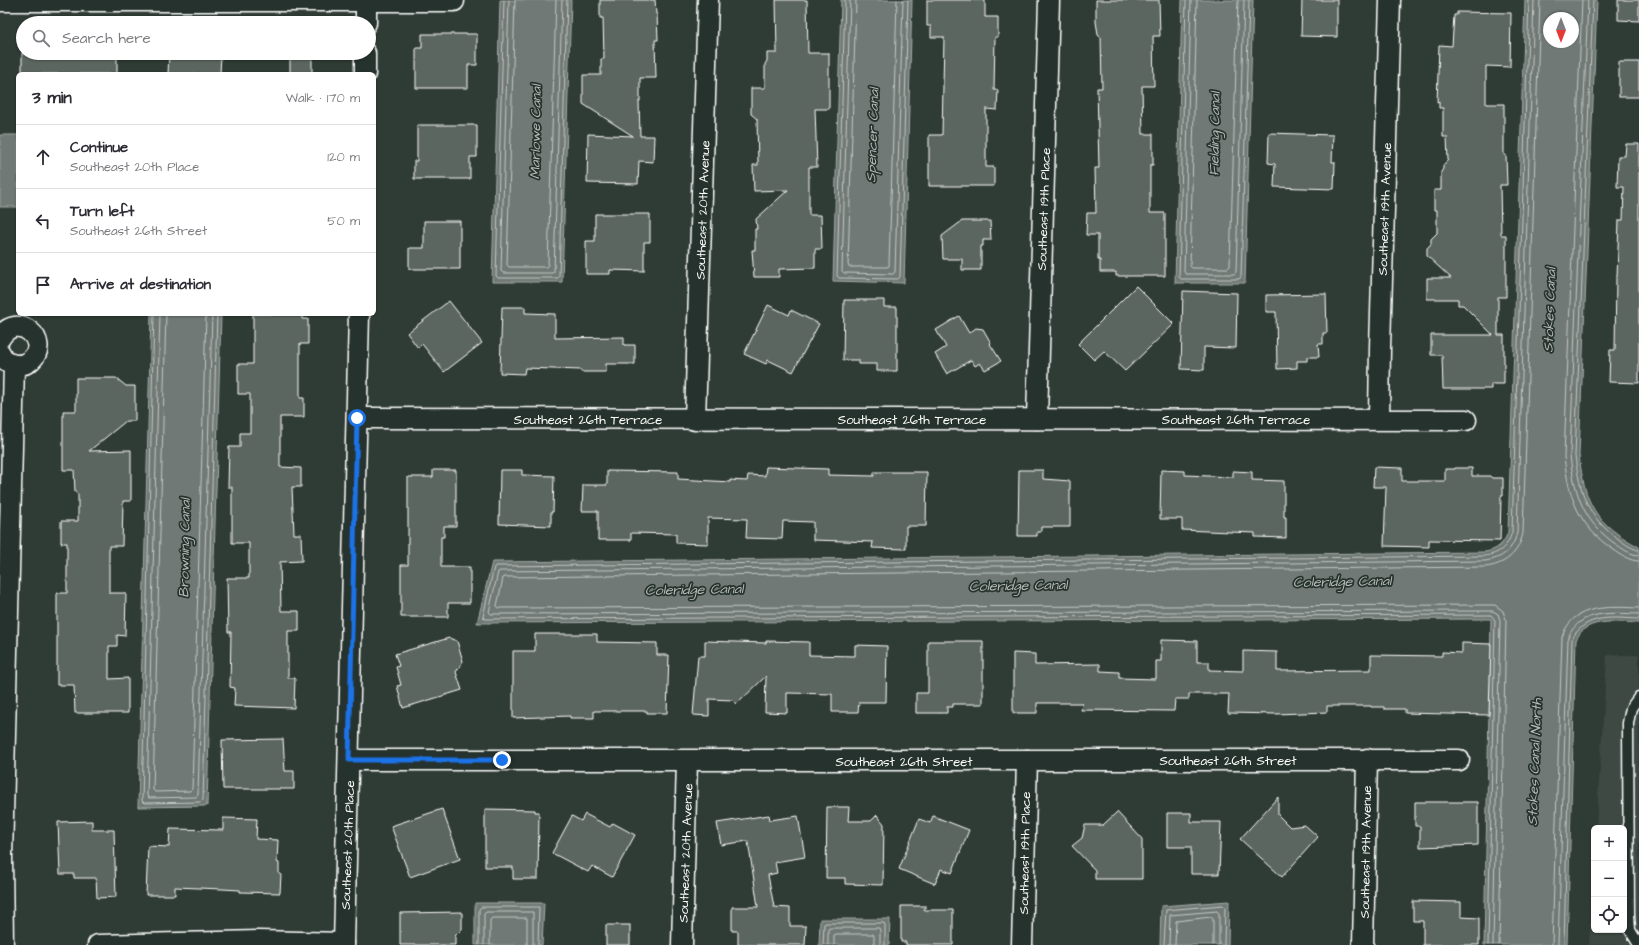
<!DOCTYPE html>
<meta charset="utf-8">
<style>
body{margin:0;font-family:"Architects Daughter",sans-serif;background:#f2f2f3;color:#2b2b33}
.controls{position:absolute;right:12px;bottom:12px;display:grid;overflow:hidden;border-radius:6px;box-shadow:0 1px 3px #0004}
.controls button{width:36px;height:36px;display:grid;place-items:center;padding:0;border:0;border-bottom:1px solid #e1e1e2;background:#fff;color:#2b2b33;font:20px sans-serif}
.compass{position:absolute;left:1543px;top:12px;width:36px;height:36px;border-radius:50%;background:#fff;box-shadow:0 1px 3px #0004;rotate:180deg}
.stop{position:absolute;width:12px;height:12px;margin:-9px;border:3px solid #1a73e8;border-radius:50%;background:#fff}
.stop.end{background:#1a73e8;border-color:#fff;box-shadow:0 1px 4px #0008}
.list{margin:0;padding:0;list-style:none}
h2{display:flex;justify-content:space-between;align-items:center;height:52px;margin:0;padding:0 16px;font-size:17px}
h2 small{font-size:13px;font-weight:400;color:#7c7c81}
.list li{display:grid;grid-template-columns:26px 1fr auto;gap:12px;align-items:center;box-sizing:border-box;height:64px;padding:0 16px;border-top:1px solid #e1e1e2}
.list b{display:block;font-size:15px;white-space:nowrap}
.list p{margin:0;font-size:13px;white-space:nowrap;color:#7c7c81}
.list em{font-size:13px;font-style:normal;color:#7c7c81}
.icon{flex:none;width:22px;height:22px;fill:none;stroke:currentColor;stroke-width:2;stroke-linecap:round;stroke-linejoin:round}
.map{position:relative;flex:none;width:1639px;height:945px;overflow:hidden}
.search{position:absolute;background:#fff;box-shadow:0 1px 3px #0004;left:16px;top:16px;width:360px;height:44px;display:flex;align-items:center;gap:10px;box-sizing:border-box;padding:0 14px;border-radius:22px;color:#7c7c81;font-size:15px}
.panel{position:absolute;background:#fff;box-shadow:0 1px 3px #0004;left:16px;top:72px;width:360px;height:244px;border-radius:6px}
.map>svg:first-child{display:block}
.built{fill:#3c4842}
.water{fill:#707975;stroke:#a9afac;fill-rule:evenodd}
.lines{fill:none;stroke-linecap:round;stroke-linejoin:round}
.shore{stroke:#c6c9c8;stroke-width:1}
.building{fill:#5b6661;stroke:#fff}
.service-casing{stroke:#fff;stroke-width:13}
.minor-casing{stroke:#fff;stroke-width:23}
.service{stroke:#26332d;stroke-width:10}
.minor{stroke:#26332d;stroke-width:20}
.route{stroke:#1a73e8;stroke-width:5}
.labels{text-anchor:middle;stroke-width:3.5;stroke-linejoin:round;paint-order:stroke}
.street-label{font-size:13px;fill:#fff;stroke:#26332d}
.water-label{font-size:14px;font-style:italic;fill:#b8bcba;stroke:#26332d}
</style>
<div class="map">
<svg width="1639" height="945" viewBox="0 0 1639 945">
<rect width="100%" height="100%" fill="#2f3b35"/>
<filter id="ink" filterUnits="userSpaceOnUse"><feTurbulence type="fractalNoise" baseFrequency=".025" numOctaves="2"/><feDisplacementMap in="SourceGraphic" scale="8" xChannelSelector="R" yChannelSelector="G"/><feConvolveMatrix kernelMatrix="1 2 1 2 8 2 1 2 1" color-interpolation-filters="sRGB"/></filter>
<g filter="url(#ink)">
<!-- built -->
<polygon class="built" points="1607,655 1639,655 1639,945 1589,945 1594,867 1594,930 1624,930 1624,828 1596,828"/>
<!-- water -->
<g class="water">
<polygon points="500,0 571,0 562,282 492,282"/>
<polygon points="841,0 912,0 904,283 833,281"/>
<polygon points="1182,0 1253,0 1245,283 1175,283"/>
<path d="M 1525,0 L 1597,0 L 1579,455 C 1585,505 1595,523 1639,547 L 1639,623 C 1622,623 1598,618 1583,630 C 1580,632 1578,637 1576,640 L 1567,945 L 1484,945 L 1491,619 L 477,623 L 492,562 L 1485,552 C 1497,550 1504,544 1508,532 ZM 1549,18 L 1573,18 L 1573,42 L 1549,42 Z"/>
<rect x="0" y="135" width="18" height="72"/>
<polygon points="151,314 221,314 207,806 138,807"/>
<polygon points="1229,901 1228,945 1160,945 1161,906"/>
<polygon points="475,903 544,903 542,945 475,945"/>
<polygon points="820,919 890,919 889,945 819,945"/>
</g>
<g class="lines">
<!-- shore -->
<g class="shore">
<polyline points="504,0 496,276 498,278 557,278 559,277 567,0"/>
<polyline points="509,0 501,271 503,273 552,273 554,272 562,0"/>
<polyline points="515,0 507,265 509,267 546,267 548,265 556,0"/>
<polyline points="845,0 837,276 839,278 898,279 900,277 908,0"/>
<polyline points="850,0 842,271 844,273 893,274 895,272 903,0"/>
<polyline points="856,0 848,265 850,267 887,267 889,266 897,0"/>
<polyline points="1186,0 1179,277 1181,279 1239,279 1241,277 1249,0"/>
<polyline points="1191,0 1184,272 1186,274 1234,274 1236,272 1244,0"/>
<polyline points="1197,0 1190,266 1192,268 1228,268 1230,266 1238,0"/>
<path d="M 1582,0 L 1564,457 C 1569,498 1578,526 1614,550 C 1621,555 1630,561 1639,561"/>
<path d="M 1588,0 L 1570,456 C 1575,495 1583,522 1617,545 C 1623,549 1631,555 1639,555"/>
<path d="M 1593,0 L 1575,456 C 1580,493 1587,518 1620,540 C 1625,544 1632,549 1639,550"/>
<polyline points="154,314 142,801 144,803 201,802 203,800 217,314"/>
<polyline points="160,314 147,796 149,798 196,797 198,795 212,314"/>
<polyline points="166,314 153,790 155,792 190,791 192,789 206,314"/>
<polyline points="479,945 479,909 481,907 539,907 538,945"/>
<polyline points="484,945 484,914 486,912 533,912 533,945"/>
<polyline points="490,945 490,920 492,918 527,918 527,945"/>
<polyline points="823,945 824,924 826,923 884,923 885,925 885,945"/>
<polyline points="828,945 828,929 830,928 879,928 880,930 880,945"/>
<polyline points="834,945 834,935 836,934 873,934 874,936 874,945"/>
<polyline points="1164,945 1166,910 1223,905 1225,907 1224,945"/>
<polyline points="1169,945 1170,915 1217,911 1219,913 1219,945"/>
<polyline points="1175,945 1176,921 1211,917 1213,919 1213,945"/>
<path d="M 1488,945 L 1495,620 L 1491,615 L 485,619 L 483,617 L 494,567 L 496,566 L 1485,556 C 1499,554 1508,547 1512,532 L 1529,0"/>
<path d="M 1493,945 L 1500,620 L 1498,614 L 1493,611 L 491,614 L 489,612 L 498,572 L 500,571 L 1485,561 C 1502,559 1513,550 1517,533 L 1534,0"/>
<path d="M 1499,945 L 1506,620 L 1503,611 L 1495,605 L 499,608 L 497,606 L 503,578 L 505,577 L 1485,567 C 1505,565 1519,553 1523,533 L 1540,0"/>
<path d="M 1552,945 L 1562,637 C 1573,603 1610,607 1639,608"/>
<path d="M 1558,945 L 1568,638 C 1579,609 1613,613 1639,614"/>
<path d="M 1564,945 L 1572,639 C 1586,613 1614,618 1639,619"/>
</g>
</g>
<!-- building -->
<g class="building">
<polygon points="600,0 655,0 656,14 657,14 658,40 655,40 656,78 640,78 640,101 639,101 640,136 654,136 653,162 639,161 638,184 587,183 588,134 633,136 583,104 583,75 601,75 601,59 604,59 603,18 600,18"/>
<polygon points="776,0 807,0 808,53 829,53 829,109 815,109 817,167 809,167 809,215 821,215 822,249 815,249 815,268 779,269 779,277 754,277 752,250 755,250 755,229 757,229 756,219 788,190 754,191 753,165 758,165 757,119 751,114 751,88 765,88 765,64 767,61 767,53 777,53"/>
<polygon points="927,0 985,0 985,17 998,17 998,37 995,37 994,90 998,90 997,110 986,109 986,167 994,167 994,186 929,186 929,135 942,135 944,37 931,37 931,26 927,26"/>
<polygon points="1096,0 1159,0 1160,36 1153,36 1154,86 1142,86 1143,134 1153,134 1153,165 1150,165 1150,213 1165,213 1165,276 1116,276 1116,272 1100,272 1100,260 1098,260 1098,235 1086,235 1087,213 1096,213 1095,168 1099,168 1097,88 1102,88 1101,37 1098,34 1096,22"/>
<polygon points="1302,0 1337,0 1337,37 1301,36"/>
<polygon points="1618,0 1639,0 1639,21 1618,20"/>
<polygon points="1457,12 1511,13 1510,67 1486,66 1486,104 1504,104 1504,155 1506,155 1507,185 1500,185 1501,235 1506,235 1506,297 1498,297 1498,335 1504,335 1504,384 1491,384 1491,389 1443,389 1442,355 1431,355 1431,335 1493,335 1463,305 1458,305 1458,299 1427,299 1427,278 1451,278 1427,256 1427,248 1431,244 1431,239 1437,233 1437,210 1434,210 1434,190 1441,190 1441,172 1443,169 1443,165 1448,160 1447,137 1443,137 1443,108 1439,108 1439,102 1437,103 1439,45 1452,46 1454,15 1457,15"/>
<polygon points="422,34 477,34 477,65 468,65 468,88 416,88 416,48 422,48"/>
<polygon points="22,53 56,53 56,57 94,57 94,54 117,54 117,74 22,74"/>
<polygon points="169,53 221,54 220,74 168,74"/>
<rect x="290" y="53" width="22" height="21"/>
<rect x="1619" y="62" width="20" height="35"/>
<polygon points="417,125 477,125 477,157 470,157 470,179 414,179 414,161 417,161"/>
<polygon points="1269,133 1333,135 1332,162 1335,162 1334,189 1274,187 1275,164 1268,163"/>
<polygon points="1626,144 1639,144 1639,383 1609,382 1610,350 1615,350 1616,277 1617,277 1619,220 1623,220 1624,187 1617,187 1618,156 1625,156"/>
<polygon points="595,214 650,214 650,242 644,242 644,271 610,270 610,274 586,274 586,241 595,241"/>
<polygon points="424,221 460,221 460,269 409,269 409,248 424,248"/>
<polygon points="962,221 990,221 991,240 983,240 983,246 981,246 981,270 962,270 962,259 943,259 942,236"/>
<polygon points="1136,286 1174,324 1125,371 1104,351 1094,360 1078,344"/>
<polygon points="1183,291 1237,293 1236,348 1204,347 1204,370 1181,369"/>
<polygon points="1326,294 1327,333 1323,333 1323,344 1318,344 1319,357 1307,357 1307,361 1297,361 1297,368 1277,369 1276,312 1266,312 1266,295"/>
<polygon points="844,300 884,300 884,307 897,307 897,371 877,371 877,364 859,364 859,360 843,360"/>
<polygon points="449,301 482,343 444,372 422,344 418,348 407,333"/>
<polygon points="768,305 789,315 791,310 819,324 793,372 768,360 766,364 744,354"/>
<polygon points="502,307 525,307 525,313 555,314 555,338 624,337 624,345 635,345 635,364 606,364 606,372 581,372 581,370 525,368 524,374 500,373"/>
<polygon points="253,314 302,314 302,319 308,319 308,344 300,344 300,398 304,398 304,417 280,417 280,467 301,468 301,487 292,487 294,534 301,534 302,561 280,562 281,611 299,611 299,631 288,631 288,678 295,678 294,708 234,706 235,688 230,687 231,632 228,632 227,578 249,578 249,543 232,543 232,487 228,487 229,447 240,447 240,433 250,433 250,394 238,394 238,364 253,364"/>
<polygon points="959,316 969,333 976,328 983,329 991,343 990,344 1001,361 985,370 980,363 975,366 971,360 947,374 935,354 946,347 936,330"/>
<polygon points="76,378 116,378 126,386 135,386 135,421 126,421 89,451 131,450 131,501 123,501 122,546 109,546 109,593 126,593 125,636 117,635 117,646 109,646 109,679 128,678 128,713 75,713 74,685 57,685 57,593 67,593 67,543 61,543 61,521 78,521 78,494 75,492 74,470 63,470 63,411 76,411"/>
<polygon points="766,467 828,469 828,475 874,476 874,472 927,472 926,526 906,526 906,549 872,548 873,542 813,540 813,522 783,521 782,539 746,538 747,519 708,518 708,544 676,543 676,534 631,533 631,540 598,540 598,511 582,511 583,485 607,485 607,471 678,472 678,479 730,482 730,480 747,481 748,475 765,476"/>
<polygon points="1374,467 1402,468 1402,481 1445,481 1445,469 1455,469 1455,468 1472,468 1472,476 1490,476 1492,478 1503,478 1503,496 1501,496 1500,541 1429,540 1429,547 1384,546 1386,487 1373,487"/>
<polygon points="433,470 456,470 456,526 444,526 444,537 441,537 441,567 470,567 470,603 448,603 448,617 401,617 401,565 408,565 408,477 433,477"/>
<polygon points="500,470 522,470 522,475 554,476 553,512 551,512 551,526 499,524"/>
<polygon points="1019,470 1043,470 1043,479 1070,481 1070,527 1041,527 1041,532 1037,532 1037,536 1018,536"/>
<polygon points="1161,470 1185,471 1185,475 1233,477 1233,471 1252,472 1252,480 1284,481 1284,517 1286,517 1286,538 1255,537 1255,533 1182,530 1182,519 1160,519"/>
<polygon points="535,634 597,634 597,642 657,643 657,655 669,655 667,713 647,713 647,711 594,711 594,718 570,718 570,716 513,718 513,651 535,651"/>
<polygon points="449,638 457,641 463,661 456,672 462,690 403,708 397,686 401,685 396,667 399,666 395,654"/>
<polygon points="1161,640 1197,641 1197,662 1209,662 1209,670 1243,671 1243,651 1277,652 1277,671 1371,670 1371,655 1442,656 1442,652 1462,653 1462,643 1491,644 1489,715 1405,713 1405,709 1384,709 1384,707 1371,707 1371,706 1327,706 1327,712 1276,714 1228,713 1229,694 1189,694 1189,699 1175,699 1174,711 1081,710 1082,703 1037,703 1037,713 1013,713 1013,653 1035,654 1035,665 1100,664 1100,671 1119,672 1119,678 1156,679 1156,661 1161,661"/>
<polygon points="705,641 766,643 766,641 809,642 809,655 855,656 855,645 887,646 886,702 859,702 858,712 832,712 832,694 787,693 787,713 765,712 766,676 737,704 733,700 709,699 709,716 693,715 698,656 705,656"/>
<polygon points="928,641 983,641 983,704 953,704 953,707 947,707 947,713 916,713 916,693 928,693"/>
<polygon points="283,739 285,771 294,771 294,789 223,789 222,740"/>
<polygon points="1278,797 1278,815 1290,827 1305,825 1318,837 1282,877 1240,839"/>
<polygon points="1415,802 1478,802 1478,845 1420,847 1420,826 1415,826"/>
<polygon points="827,807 849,807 848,821 871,821 877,815 884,824 883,885 845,884 845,878 826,878"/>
<polygon points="442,809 460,859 410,877 391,826"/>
<polygon points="485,809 535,810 535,812 539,812 538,879 513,879 513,867 485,867"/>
<polygon points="1117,812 1142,839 1142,879 1095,879 1095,870 1072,846 1082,838 1085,825 1103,825"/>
<polygon points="1167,813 1191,813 1191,822 1221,822 1219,874 1191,874 1191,847 1167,847"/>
<polygon points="585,814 610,827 613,823 635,835 612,877 592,866 588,872 552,853 572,816 581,821"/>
<polygon points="769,815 770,820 798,816 805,857 775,862 777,873 768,875 774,907 790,908 790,926 806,926 805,945 738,945 738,931 732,931 732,907 758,907 748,841 721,845 717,823"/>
<polygon points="933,816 969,830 952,873 941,869 935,884 899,869 919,819 930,823"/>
<polygon points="223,818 257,819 256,839 278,840 277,862 279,863 279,874 281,874 280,893 240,892 240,890 222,889 175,887 175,895 146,895 148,846 169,847 170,829 223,830"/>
<polygon points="92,821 92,830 114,830 116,897 97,898 96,878 74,878 74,874 60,874 58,822"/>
<polygon points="1413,901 1461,902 1461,917 1479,918 1479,945 1423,945 1423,921 1413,921"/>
<polygon points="901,906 926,906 924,910 953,910 953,945 906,945 906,942 901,942"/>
<polygon points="462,912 462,929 455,936 455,945 400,945 400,913"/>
<rect x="606" y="925" width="24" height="20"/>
</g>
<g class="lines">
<defs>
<polyline id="service" points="1639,697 1631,708 1628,723 1629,914 1630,930 1639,945"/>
<g id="minor">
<polyline points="0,1 454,1"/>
<polyline points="366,23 366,1"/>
<polyline points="365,74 365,53"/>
<path d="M 0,338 C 17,310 52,341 31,360 C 27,364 22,365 17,365 C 9,365 3,360 0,353"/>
<polyline points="357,418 1466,420"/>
<polyline points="1037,419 1049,0"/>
<polyline points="1379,419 1380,348 1390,0"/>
<polyline points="695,420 708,0"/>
<polyline points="349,760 1459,760"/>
<polyline points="3,945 2,857 14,365"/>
<polyline points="98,945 258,941 344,943"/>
<polyline points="344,945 359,314"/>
<polyline points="682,945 687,761"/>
<polyline points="1022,945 1027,760"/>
<polyline points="1363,945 1367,759"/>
</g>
</defs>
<!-- service casing -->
<use href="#service" class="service-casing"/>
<!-- minor casing -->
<use href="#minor" class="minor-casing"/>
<!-- service -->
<use href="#service" class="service"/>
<!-- minor -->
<use href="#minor" class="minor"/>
</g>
</g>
<g class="lines" filter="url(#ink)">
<!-- route -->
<polyline class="route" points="357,418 349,760 502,760"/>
</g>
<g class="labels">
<!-- street labels -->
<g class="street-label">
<text transform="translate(1043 209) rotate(-88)" y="5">Southeast 19th Place</text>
<text transform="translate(1384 209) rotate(-88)" y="5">Southeast 19th Avenue</text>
<text transform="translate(702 210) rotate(-88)" y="5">Southeast 20th Avenue</text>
<text x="588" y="424">Southeast 26th Terrace</text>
<text x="912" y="424">Southeast 26th Terrace</text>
<text x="1236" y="424">Southeast 26th Terrace</text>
<text x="1228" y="765">Southeast 26th Street</text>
<text x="904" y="766">Southeast 26th Street</text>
<text transform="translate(347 845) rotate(-88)" y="5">Southeast 20th Place</text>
<text transform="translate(1365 852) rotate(-89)" y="5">Southeast 19th Avenue</text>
<text transform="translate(685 853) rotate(-88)" y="5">Southeast 20th Avenue</text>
<text transform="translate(1024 853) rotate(-89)" y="5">Southeast 19th Place</text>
</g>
<!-- water labels -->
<g class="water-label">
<text transform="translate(535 132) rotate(-89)" y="5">Marlowe Canal</text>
<text transform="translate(1214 134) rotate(-89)" y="5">Fielding Canal</text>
<text transform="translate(872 135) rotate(-88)" y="5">Spencer Canal</text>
<text transform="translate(1549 310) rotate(-88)" y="5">Stokes Canal</text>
<text transform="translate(184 548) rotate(-89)" y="5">Browning Canal</text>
<text transform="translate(1342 581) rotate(-1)" y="5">Coleridge Canal</text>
<text transform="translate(1018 585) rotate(-1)" y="5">Coleridge Canal</text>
<text transform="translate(694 589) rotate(-1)" y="5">Coleridge Canal</text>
<text transform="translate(1534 762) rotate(-88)" y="5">Stokes Canal North</text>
</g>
</g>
</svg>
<div class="controls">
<button>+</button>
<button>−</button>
<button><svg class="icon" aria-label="locate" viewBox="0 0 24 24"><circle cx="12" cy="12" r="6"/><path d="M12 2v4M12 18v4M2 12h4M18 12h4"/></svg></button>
</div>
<svg class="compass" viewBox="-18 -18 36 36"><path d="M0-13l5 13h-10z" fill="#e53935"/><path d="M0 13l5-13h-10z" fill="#7c7c81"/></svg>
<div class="stop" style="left:357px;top:418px"></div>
<div class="stop end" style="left:502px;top:760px"></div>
<div class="search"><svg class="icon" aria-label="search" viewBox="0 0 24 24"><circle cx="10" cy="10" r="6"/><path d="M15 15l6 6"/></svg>Search here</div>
<section class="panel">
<h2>3 min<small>Walk · 170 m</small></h2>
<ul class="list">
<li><svg class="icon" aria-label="ahead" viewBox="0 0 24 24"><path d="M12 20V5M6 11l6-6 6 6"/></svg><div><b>Continue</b><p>Southeast 20th Place</p></div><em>120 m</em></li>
<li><svg class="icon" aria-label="left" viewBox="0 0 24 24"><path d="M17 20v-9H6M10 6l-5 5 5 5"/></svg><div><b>Turn left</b><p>Southeast 26th Street</p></div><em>50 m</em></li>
<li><svg class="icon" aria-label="arrive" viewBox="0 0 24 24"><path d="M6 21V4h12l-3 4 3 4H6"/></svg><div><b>Arrive at destination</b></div></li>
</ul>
</section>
</div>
